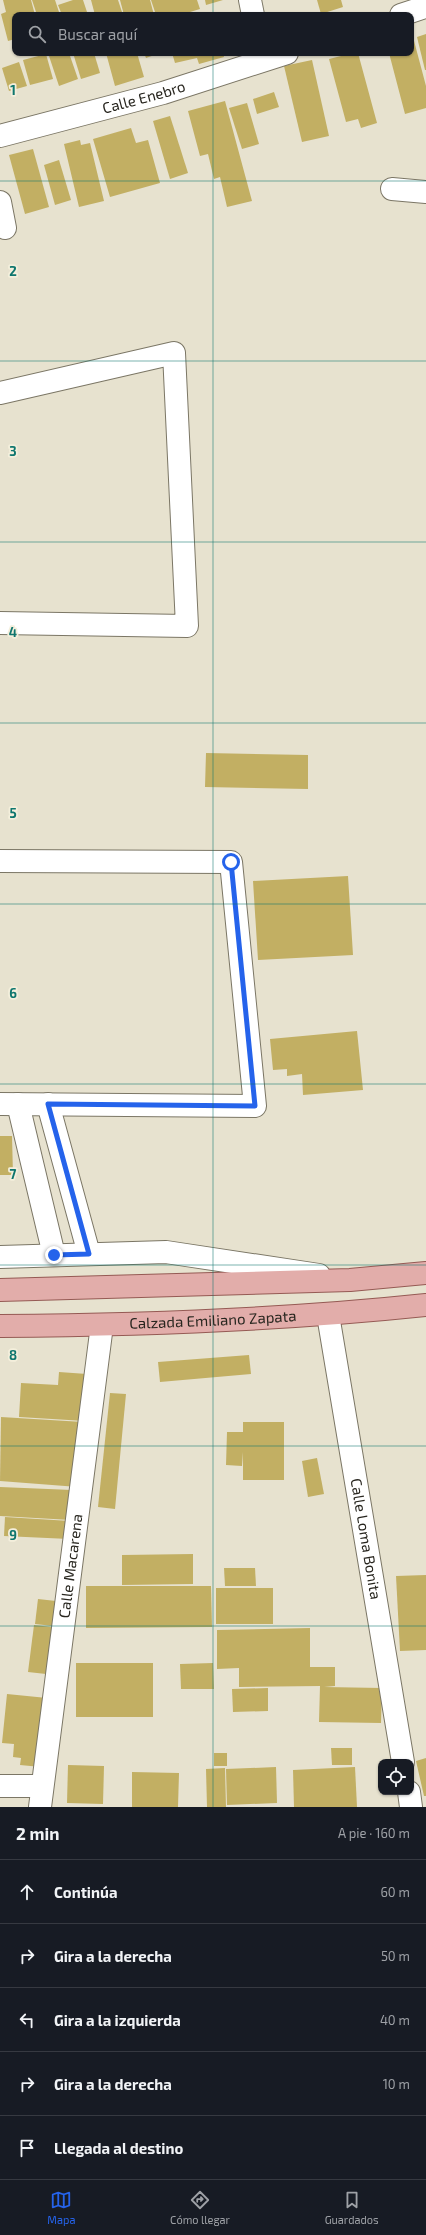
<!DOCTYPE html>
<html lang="es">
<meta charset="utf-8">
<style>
body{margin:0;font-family:"Exo 2",sans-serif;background:#242831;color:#f1f3f6}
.controls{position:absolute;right:12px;bottom:12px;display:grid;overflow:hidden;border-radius:8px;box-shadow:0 1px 3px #0004}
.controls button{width:36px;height:36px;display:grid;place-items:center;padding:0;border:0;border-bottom:1px solid #363941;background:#171b24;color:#f1f3f6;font:20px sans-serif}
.stop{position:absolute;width:12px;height:12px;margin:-9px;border:3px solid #2563eb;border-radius:50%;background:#fff}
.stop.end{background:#2563eb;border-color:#fff;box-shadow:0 1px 4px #0008}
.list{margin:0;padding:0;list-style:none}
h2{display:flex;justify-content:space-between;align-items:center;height:52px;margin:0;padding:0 16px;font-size:17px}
h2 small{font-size:13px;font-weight:400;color:#9ea1a6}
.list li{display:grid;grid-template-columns:26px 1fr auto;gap:12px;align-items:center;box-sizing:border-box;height:64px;padding:0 16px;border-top:1px solid #363941}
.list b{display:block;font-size:15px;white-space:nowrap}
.list em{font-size:13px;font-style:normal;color:#9ea1a6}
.icon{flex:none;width:22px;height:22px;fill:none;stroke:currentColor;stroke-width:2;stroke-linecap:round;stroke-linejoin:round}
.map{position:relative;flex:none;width:426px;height:1807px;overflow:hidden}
.search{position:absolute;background:#171b24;box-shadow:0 1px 3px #0004;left:12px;right:12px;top:12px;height:44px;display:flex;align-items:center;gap:10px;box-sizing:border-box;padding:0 14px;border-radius:8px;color:#9ea1a6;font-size:15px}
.sheet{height:372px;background:#171b24}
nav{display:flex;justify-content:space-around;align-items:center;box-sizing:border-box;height:56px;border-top:1px solid #363941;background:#171b24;font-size:11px;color:#9ea1a6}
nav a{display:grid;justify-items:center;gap:2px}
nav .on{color:#2563eb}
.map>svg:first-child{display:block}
.building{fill:#c2af63}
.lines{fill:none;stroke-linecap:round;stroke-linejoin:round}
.minor-casing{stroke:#7b7665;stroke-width:24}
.major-casing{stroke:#955a54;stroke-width:24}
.minor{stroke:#fff;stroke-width:22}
.major{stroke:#e2adaa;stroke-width:22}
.route{stroke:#2563eb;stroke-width:5}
.grid{fill:none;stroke:#0f766e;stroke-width:1;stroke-opacity:0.55}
.labels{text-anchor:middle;stroke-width:3.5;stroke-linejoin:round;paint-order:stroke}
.street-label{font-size:15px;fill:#28261f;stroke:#f4efdc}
.grid-label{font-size:13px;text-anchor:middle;font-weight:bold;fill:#0f766e;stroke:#f4efdc;stroke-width:3.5;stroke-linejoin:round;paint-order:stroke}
</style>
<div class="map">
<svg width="426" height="1807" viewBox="0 0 426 1807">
<rect width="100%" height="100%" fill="#e7e2cf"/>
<!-- building -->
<g class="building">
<polygon points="3,0 31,0 35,15 15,15 15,39 8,41 1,14 6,12"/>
<polygon points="32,0 55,0 60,15 37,15"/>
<polygon points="73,0 83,0 88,15 62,15 58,5"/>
<polygon points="91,0 118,0 123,15 95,15"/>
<polygon points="120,0 150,0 154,15 124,15"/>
<polygon points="151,0 197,0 200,9 180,15 156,15"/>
<polygon points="205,0 223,0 206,5"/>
<polygon points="317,0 341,0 343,7 321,14"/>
<polygon points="426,34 426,70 425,70 417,37"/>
<polygon points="413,37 426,86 426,108 405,114 389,53 411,53 411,38"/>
<polygon points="48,53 69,53 78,79 59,86"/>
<polygon points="73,53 94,53 100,73 81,79"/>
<polygon points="106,53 137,53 144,77 115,86"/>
<polygon points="144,53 160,53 146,58"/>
<polygon points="172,53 223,53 224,57 199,64 197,58 175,63"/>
<polygon points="353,53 358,53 377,123 361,128 358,119 346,122 329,59"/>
<polygon points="46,54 53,79 30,85 23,60"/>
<polygon points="312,60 329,136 302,142 284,66"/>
<polygon points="19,62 27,86 9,91 2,68"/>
<polygon points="274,92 279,107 257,114 253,99"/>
<polygon points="225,101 252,201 227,207 220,177 214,179 208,154 200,156 188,111"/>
<polygon points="247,103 259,144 242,149 229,108"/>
<polygon points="170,116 188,173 170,179 153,121"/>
<polygon points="131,128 136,143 148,140 160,183 110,197 93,139"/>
<polygon points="80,140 81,145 90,143 104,201 79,207 64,144"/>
<polygon points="33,149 49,207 25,214 9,155"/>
<polygon points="59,160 71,200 55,205 44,165"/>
<polygon points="206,753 308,755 308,789 205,787"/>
<polygon points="348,876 353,955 258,960 253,881"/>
<polygon points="357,1031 363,1090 303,1095 302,1074 287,1076 287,1069 273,1070 270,1039"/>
<polygon points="0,1136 12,1136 13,1175 0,1175"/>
<polygon points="249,1355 251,1374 160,1382 158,1362"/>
<polygon points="59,1372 87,1374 85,1421 19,1417 21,1383 58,1385"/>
<polygon points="110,1393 126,1394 115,1509 98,1507"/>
<polygon points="1,1417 83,1422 78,1487 0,1481"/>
<polygon points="243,1422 284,1422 284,1480 243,1480 243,1452 242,1466 226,1465 227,1432 243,1432"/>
<polygon points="317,1458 324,1494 308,1497 302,1461"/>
<polygon points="0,1487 72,1490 71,1520 0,1516"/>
<polygon points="5,1517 70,1521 69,1539 4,1536"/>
<polygon points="193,1554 193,1584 122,1585 122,1555"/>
<polygon points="224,1568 255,1568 256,1586 225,1586"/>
<polygon points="426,1575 426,1650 400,1651 396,1576"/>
<polygon points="86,1586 211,1586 212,1627 86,1628"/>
<rect x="216" y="1588" width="57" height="36"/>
<polygon points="38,1599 65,1602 62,1627 35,1624"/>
<polygon points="34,1625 61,1628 55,1675 28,1672"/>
<polygon points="310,1628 310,1667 335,1667 335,1686 324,1687 382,1688 381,1723 319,1722 320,1686 239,1687 239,1668 217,1669 217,1630"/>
<rect x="76" y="1663" width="77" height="54"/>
<polygon points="213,1663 214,1689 181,1689 180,1664"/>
<polygon points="268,1688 268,1711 233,1712 232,1689"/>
<polygon points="7,1694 47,1698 41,1767 20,1765 21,1758 13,1757 14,1744 2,1743"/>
<polygon points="331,1748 352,1748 352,1765 332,1765"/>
<rect x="214" y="1753" width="13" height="13"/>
<polygon points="426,1758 426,1796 424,1796 416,1761"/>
<polygon points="68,1765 104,1766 103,1804 67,1803"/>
<polygon points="276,1767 277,1803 227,1805 226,1769"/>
<polygon points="355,1767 357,1807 294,1807 293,1770"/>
<polygon points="225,1768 226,1807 207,1807 206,1769"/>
<polygon points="132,1772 179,1773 178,1807 132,1807"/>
</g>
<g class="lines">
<defs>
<g id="minor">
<polyline points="250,0 253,15"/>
<polyline points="401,15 425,7 423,0"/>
<path id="s1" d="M 0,136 L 163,93 L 287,53"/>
<polyline points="392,189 426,192"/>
<polyline points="0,202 5,228"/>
<polyline points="0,393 174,353 187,626 0,623"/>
<polyline points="0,861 231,862 255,1106 0,1104"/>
<polyline points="18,1104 54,1255"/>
<polyline points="48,1104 89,1254"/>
<polyline points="0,1257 166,1252 319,1275"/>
<path id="s2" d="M 328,1315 L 403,1762"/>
<polyline points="0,1786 42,1786"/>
<polyline points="409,1792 411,1807"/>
<path id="s3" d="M 40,1807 L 102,1325"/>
</g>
<g id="major">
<polyline points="0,1290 350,1280 426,1273"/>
<path id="s4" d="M 0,1326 C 142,1325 284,1320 426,1305"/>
</g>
</defs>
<!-- minor casing -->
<use href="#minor" class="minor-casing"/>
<!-- major casing -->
<use href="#major" class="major-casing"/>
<!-- minor -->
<use href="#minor" class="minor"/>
<!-- major -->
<use href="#major" class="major"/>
</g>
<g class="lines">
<!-- route -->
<polyline class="route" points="54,1255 89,1254 48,1104 255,1106 231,862"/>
</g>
<!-- grid -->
<path class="grid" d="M 213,0 L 213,15M 213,53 L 213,1807M 0,181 L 426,181M 0,361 L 426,361M 0,542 L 426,542M 0,723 L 426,723M 0,904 L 426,904M 0,1084 L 426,1084M 0,1265 L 426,1265M 0,1446 L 426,1446M 0,1626 L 426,1626"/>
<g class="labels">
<!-- street labels -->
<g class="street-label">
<text dy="5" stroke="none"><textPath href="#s1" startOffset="149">Calle Enebro</textPath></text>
<text dy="5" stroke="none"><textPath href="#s4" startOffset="213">Calzada Emiliano Zapata</textPath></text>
<text dy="5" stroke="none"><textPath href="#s2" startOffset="227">Calle Loma Bonita</textPath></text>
<text dy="5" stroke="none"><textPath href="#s3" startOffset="243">Calle Macarena</textPath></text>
</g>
</g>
<g class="grid-label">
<text x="13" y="95">1</text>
<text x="13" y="276">2</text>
<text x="13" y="456">3</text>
<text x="13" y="637">4</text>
<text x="13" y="818">5</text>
<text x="13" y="998">6</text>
<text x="13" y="1179">7</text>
<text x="13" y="1360">8</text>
<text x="13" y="1540">9</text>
</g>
</svg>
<div class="controls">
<button><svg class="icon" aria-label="locate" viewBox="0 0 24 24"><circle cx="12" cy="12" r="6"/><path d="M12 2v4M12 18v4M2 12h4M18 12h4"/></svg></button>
</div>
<div class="stop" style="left:231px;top:862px"></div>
<div class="stop end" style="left:54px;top:1255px"></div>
<div class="search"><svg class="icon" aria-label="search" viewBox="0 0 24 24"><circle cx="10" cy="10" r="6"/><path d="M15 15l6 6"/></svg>Buscar aquí</div>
</div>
<section class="sheet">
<h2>2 min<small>A pie · 160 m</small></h2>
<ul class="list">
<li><svg class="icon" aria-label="ahead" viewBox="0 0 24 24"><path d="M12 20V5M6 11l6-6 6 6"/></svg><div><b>Continúa</b></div><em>60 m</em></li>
<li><svg class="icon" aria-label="right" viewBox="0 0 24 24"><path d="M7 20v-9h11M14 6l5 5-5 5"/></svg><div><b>Gira a la derecha</b></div><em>50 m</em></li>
<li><svg class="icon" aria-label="left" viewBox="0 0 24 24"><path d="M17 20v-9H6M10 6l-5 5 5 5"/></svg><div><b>Gira a la izquierda</b></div><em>40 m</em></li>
<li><svg class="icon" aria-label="right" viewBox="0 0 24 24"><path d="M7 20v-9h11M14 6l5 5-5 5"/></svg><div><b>Gira a la derecha</b></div><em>10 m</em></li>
<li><svg class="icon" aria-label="arrive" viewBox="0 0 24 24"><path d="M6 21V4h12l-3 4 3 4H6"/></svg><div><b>Llegada al destino</b></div></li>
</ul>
</section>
<nav>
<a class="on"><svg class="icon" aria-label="map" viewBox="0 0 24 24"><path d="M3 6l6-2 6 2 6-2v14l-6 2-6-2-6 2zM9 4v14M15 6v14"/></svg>Mapa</a>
<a><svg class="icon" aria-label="directions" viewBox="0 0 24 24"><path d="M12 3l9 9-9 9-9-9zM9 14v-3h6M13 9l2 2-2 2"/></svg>Cómo llegar</a>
<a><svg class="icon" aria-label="saved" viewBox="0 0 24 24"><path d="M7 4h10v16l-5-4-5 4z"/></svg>Guardados</a>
</nav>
